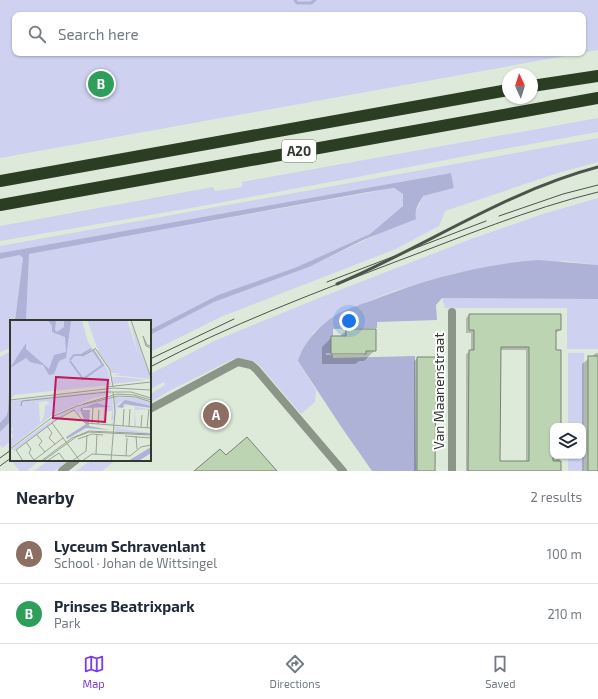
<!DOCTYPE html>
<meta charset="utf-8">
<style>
body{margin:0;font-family:"Exo 2",sans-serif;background:#f6f6f7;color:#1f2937}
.controls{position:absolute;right:12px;bottom:12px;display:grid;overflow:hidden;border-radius:8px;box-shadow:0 1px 3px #0004}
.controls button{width:36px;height:36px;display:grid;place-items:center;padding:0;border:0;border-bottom:1px solid #e0e1e3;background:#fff;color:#1f2937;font:20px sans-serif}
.compass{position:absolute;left:502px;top:68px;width:36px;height:36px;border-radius:50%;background:#fff;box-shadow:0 1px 3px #0004;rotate:356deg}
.you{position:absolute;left:349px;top:321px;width:14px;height:14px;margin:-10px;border:3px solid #fff;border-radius:50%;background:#1a73e8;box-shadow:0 0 0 6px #1a73e833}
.badge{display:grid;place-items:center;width:26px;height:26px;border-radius:50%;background:#7c3aed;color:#fff;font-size:13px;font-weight:700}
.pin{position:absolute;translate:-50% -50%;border:2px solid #fff;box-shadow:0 1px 4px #0006}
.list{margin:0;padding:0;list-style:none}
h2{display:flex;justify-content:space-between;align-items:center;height:52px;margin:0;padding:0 16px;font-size:17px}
h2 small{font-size:13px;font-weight:400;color:#747a83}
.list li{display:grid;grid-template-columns:26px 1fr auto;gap:12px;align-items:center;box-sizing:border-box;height:60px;padding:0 16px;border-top:1px solid #e0e1e3}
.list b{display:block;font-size:15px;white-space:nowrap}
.list p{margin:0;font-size:13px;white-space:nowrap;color:#747a83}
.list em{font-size:13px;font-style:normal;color:#747a83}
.icon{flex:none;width:22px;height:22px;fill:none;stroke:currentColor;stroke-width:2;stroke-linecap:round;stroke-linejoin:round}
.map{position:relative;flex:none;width:598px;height:471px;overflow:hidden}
.search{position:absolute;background:#fff;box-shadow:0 1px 3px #0004;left:12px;right:12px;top:12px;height:44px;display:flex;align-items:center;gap:10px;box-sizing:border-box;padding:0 14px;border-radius:8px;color:#747a83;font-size:15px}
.sheet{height:172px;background:#fff}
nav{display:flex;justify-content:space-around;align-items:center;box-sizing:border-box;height:56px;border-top:1px solid #e0e1e3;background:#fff;font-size:11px;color:#747a83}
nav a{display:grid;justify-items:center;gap:2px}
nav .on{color:#7c3aed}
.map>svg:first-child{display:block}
.green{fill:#ced2f0;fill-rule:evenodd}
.water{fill:#adb2d6}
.shadow{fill:#0003;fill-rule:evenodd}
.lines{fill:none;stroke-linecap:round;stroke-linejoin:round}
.stream{stroke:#adb2d6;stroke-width:3}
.building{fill:#bdd4b3;stroke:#788373;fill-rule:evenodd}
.street{stroke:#8c9688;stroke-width:8}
.highway{stroke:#2b3e23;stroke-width:12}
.tram{stroke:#4d534a;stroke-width:1}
.rail{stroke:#4d534a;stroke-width:3}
.labels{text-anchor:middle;stroke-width:4;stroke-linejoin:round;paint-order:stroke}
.shield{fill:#fff;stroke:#70746f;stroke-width:1}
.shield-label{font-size:13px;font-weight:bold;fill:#333831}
.street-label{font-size:14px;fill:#333831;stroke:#fff}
.inset-river{fill:none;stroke:#adb2d6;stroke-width:2}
.inset-road{fill:none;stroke:#9aa396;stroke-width:1}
.view{fill:#c2185b;fill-opacity:0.15;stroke:#c2185b;stroke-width:2}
.inset-edge{fill:none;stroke:#333831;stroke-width:2}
</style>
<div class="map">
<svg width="598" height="471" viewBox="0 0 598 471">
<rect width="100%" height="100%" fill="#deead9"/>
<!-- green -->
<g class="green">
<path d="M 0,0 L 598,0 L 598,50 L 0,158 ZM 15,15 L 583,15 L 583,53 L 15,53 Z"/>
<path d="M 598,118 L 598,132 C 498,149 398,170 298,188 C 199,207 99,224 0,241 L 0,226 L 213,187 L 215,191 L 242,187 L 242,182 Z"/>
<polygon points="598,138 598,162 558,173 448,210 445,211 439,226 396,249 223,316 150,352 150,335 214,302 309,267 382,232 415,214 423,196 454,188 451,173 0,253 0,246"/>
<polygon points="394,188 403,194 403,206 370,234 297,267 218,295 150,330 150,321 26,321 29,254"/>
<path d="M 598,198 L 598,265 L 565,261 L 456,273 L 394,291 L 339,313 L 313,333 L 298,361 L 316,390 L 315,402 L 301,414 L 260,366 C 252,360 243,358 233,359 L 169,391 L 150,403 L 150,394 L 165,385 L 164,382 L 150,389 L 150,374 L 214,341 L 314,300 L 471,239 L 543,214 Z"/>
<polygon points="20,255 23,258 15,321 11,321 11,348 0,352 0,259"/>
<polygon points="442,298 598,299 598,349 567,349 567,308 445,308"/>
<polygon points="11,351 8,409 7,415 0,423 0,357"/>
<polygon points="568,353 584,353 584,471 568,471 568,456 583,456 583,426 568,426"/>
<polygon points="11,421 11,441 2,448 0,445 0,432"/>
<polygon points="17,460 40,460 27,471 20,471 13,463"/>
<polygon points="49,460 69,460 54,471 34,471"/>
<polygon points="91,460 116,460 102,471 76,471"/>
</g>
<!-- water -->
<g class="water">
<path d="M 451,173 L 454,188 L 423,196 C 419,203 414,210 416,219 L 363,240 L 309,267 L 214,302 L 150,335 L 150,330 L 218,295 L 297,267 L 370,234 L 403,206 L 403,194 L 394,188 L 368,192 L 29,254 L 26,321 L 15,321 L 23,258 L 20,255 L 0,259 L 0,253 Z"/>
<path d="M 539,260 L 598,265 L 598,299 L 442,298 L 436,305 L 437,320 L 377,322 L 377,328 L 333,329 L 333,358 L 415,356 L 416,471 L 372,471 L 340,425 L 298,361 C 304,341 321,324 339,313 C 349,308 362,304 373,300 C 426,279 482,264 539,260 Z"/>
<polygon points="11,355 11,421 0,432 0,423 7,415 8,409"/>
</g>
<!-- shadow -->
<g class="shadow">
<path d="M 469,315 L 560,315 L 560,330 L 555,333 L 560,426 L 553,426 L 553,456 L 560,456 L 560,471 L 466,471 L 466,354 L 471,351 L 471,333 L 466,333 L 466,318 ZM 500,350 L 526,350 L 526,462 L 499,462 Z"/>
<path d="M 347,330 L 375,350 L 364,361 L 359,361 L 355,364 L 322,364 L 322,347 L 332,337 L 339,337 ZM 326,353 L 365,353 L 363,355 L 326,355 Z"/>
<polygon points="596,353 598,353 598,471 582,471 582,364"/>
<polygon points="418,358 434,471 414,471 414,361"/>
</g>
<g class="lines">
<!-- stream -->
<polyline class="stream" points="295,0 297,3 311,3 315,0"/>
</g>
<!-- building -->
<g class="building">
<path d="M 469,314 L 561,314 L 561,330 L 556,330 L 556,350 L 561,350 L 561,426 L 553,426 L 553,461 L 561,461 L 561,471 L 468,471 L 469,350 L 474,350 L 474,330 L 469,330 ZM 501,347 L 529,347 L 529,461 L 500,461 Z"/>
<polygon points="346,329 376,329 376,351 366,351 366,354 331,354 331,336 346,336"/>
<rect x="588" y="356" width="10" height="115"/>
<polygon points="417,357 436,357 435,471 417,471"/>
<polygon points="247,437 277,471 194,471 220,449 226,455"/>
</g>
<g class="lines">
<!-- street -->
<g class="street">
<polyline points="452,312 452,471"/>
<polyline points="150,409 238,362 251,365 256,369 343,471"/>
<polyline points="62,471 76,460"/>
</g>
<!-- highway -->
<g class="highway">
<polyline points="532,86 598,76"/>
<polyline points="0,181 508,90"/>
<polyline points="0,205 598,98"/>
</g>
<!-- tram -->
<g class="tram">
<polyline points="499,216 563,194 598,185"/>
<polyline points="327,282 486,221"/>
<polyline points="150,359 234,319"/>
<path d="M 150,367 C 229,325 312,294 395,262 C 462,237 528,209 598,192"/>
<polyline points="0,458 11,450"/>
<polyline points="0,466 11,458"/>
</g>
<!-- rail -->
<path class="rail" d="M 337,284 C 425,247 504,192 598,167"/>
</g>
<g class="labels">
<!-- shield labels -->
<rect class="shield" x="282" y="140" width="34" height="22" rx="3"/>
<g class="shield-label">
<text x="299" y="156">A20</text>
</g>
<!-- street labels -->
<g class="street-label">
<text transform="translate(439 391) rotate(-90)" y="5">Van Maanenstraat</text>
</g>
</g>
<!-- overview -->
<g transform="translate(10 320)">
<rect width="141" height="141" fill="#deead9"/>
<path d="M 0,0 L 72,0 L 78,22 L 98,50 L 101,65 L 4,75 L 0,81 ZM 73,0 L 117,0 L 128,34 L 120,0 L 141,59 L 103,55 L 111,53 L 102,53 L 88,31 L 89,28 L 87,28 L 78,2 ZM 102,57 L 113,57 L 137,60 L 103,64 ZM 101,70 L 101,74 L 84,78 L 42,95 L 0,128 L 0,119 L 3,116 L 0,110 L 5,109 L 0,108 L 0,81 ZM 37,81 L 43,88 L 39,84 L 35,85 L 34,97 L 30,103 L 29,83 L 24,83 ZM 102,77 L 104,100 L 101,100 L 102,91 L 95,91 L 94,103 L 101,104 L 103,101 L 103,105 L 94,104 L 93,103 L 94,87 L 83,86 L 101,85 L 78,85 L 71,88 L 69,95 L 65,90 L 58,92 L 5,130 L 0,130 L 56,90 ZM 104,77 L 129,78 L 141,83 L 141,86 L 110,82 L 107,85 L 104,104 ZM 114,85 L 126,85 L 127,87 L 141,89 L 125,90 L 126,106 L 124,106 L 125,86 L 116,85 L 114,88 ZM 104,107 L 141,109 L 106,108 L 141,113 L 141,115 L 106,112 Z" fill="#ced2f0" fill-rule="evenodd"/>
<path d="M 38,0 L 46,0 L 45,10 L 47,12 L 54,7 L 54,0 L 72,0 L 61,1 L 56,38 L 49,41 L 44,54 L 39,55 L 33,45 L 20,42 L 16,38 L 0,48 L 16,23 L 16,29 L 39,49 L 44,35 L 56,32 L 55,17 L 42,12 L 42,6 ZM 115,80 L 141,86 L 141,88 L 114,84 L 113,88 L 107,87 ZM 87,83 L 101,87 L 73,88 L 73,90 L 80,90 L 79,106 L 100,110 L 76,108 L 57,119 L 56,117 L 76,104 L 70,90 L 71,88 ZM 141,127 L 141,133 L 130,140 L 118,141 Z" fill="#adb2d6"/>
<path class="inset-river" d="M 60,40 L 64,35 L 71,35 L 81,29M 60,41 L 73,59 L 93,45 L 83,30"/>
<path class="inset-road" d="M 121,0 L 141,58M 141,26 L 137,25 L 133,16 L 136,26 L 141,28M 85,28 L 100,50 L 103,67M 72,36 L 85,29M 96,67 L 141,62M 0,80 L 104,68 L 141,70M 73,84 L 107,74 L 124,75 L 141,80M 11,86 L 12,81 L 97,72 L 121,72 L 141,78M 42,103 L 70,141M 82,104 L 83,87M 88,104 L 89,90M 37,106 L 42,113 L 39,118 L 45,124M 113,106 L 114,89M 119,106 L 120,89M 131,107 L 132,95M 137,108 L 139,89M 27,115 L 32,121 L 29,125 L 35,132M 115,116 L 141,118M 126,116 L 127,129M 68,119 L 82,114 L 93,115M 16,122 L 21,129 L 19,133 L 24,140M 0,129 L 44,96 L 67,86 L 108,76 L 126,77 L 141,82M 86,134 L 87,114M 116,136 L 117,118M 13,141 L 6,130 L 46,100 L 64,90 L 75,103 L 141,108M 23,141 L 53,118M 31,141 L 62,118 L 79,111 L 141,114M 33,141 L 66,117 L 79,112 L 141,115M 37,141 L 49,133 L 55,141M 62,141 L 76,131 L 77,115M 72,141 L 82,134 L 120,136 L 131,127 L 141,125M 101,141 L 105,92 L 103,72"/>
<path class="view" d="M 46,57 L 98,60 L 95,102 L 43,98 Z"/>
<rect width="141" height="141" class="inset-edge"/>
</g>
</svg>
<div class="controls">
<button><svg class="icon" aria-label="layers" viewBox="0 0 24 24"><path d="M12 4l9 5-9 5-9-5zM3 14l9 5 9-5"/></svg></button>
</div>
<svg class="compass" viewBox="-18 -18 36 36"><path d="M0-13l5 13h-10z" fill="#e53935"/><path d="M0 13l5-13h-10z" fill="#747a83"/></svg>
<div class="you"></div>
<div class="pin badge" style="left:216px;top:415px;background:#8d6e63">A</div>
<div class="pin badge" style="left:101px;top:84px;background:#2e9e5b">B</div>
<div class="search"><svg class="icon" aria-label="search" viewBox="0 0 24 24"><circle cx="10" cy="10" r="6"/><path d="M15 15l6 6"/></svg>Search here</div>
</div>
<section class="sheet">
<h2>Nearby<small>2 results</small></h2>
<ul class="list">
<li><span class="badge" style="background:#8d6e63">A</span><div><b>Lyceum Schravenlant</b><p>School · Johan de Wittsingel</p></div><em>100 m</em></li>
<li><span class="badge" style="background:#2e9e5b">B</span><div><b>Prinses Beatrixpark</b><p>Park</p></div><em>210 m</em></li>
</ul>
</section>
<nav>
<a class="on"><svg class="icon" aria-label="map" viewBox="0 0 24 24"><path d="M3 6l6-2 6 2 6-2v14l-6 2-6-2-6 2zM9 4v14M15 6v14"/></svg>Map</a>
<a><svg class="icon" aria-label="directions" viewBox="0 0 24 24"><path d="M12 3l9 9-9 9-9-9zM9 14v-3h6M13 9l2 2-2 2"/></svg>Directions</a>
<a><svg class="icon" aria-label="saved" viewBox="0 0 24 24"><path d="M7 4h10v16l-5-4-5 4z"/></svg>Saved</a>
</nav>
